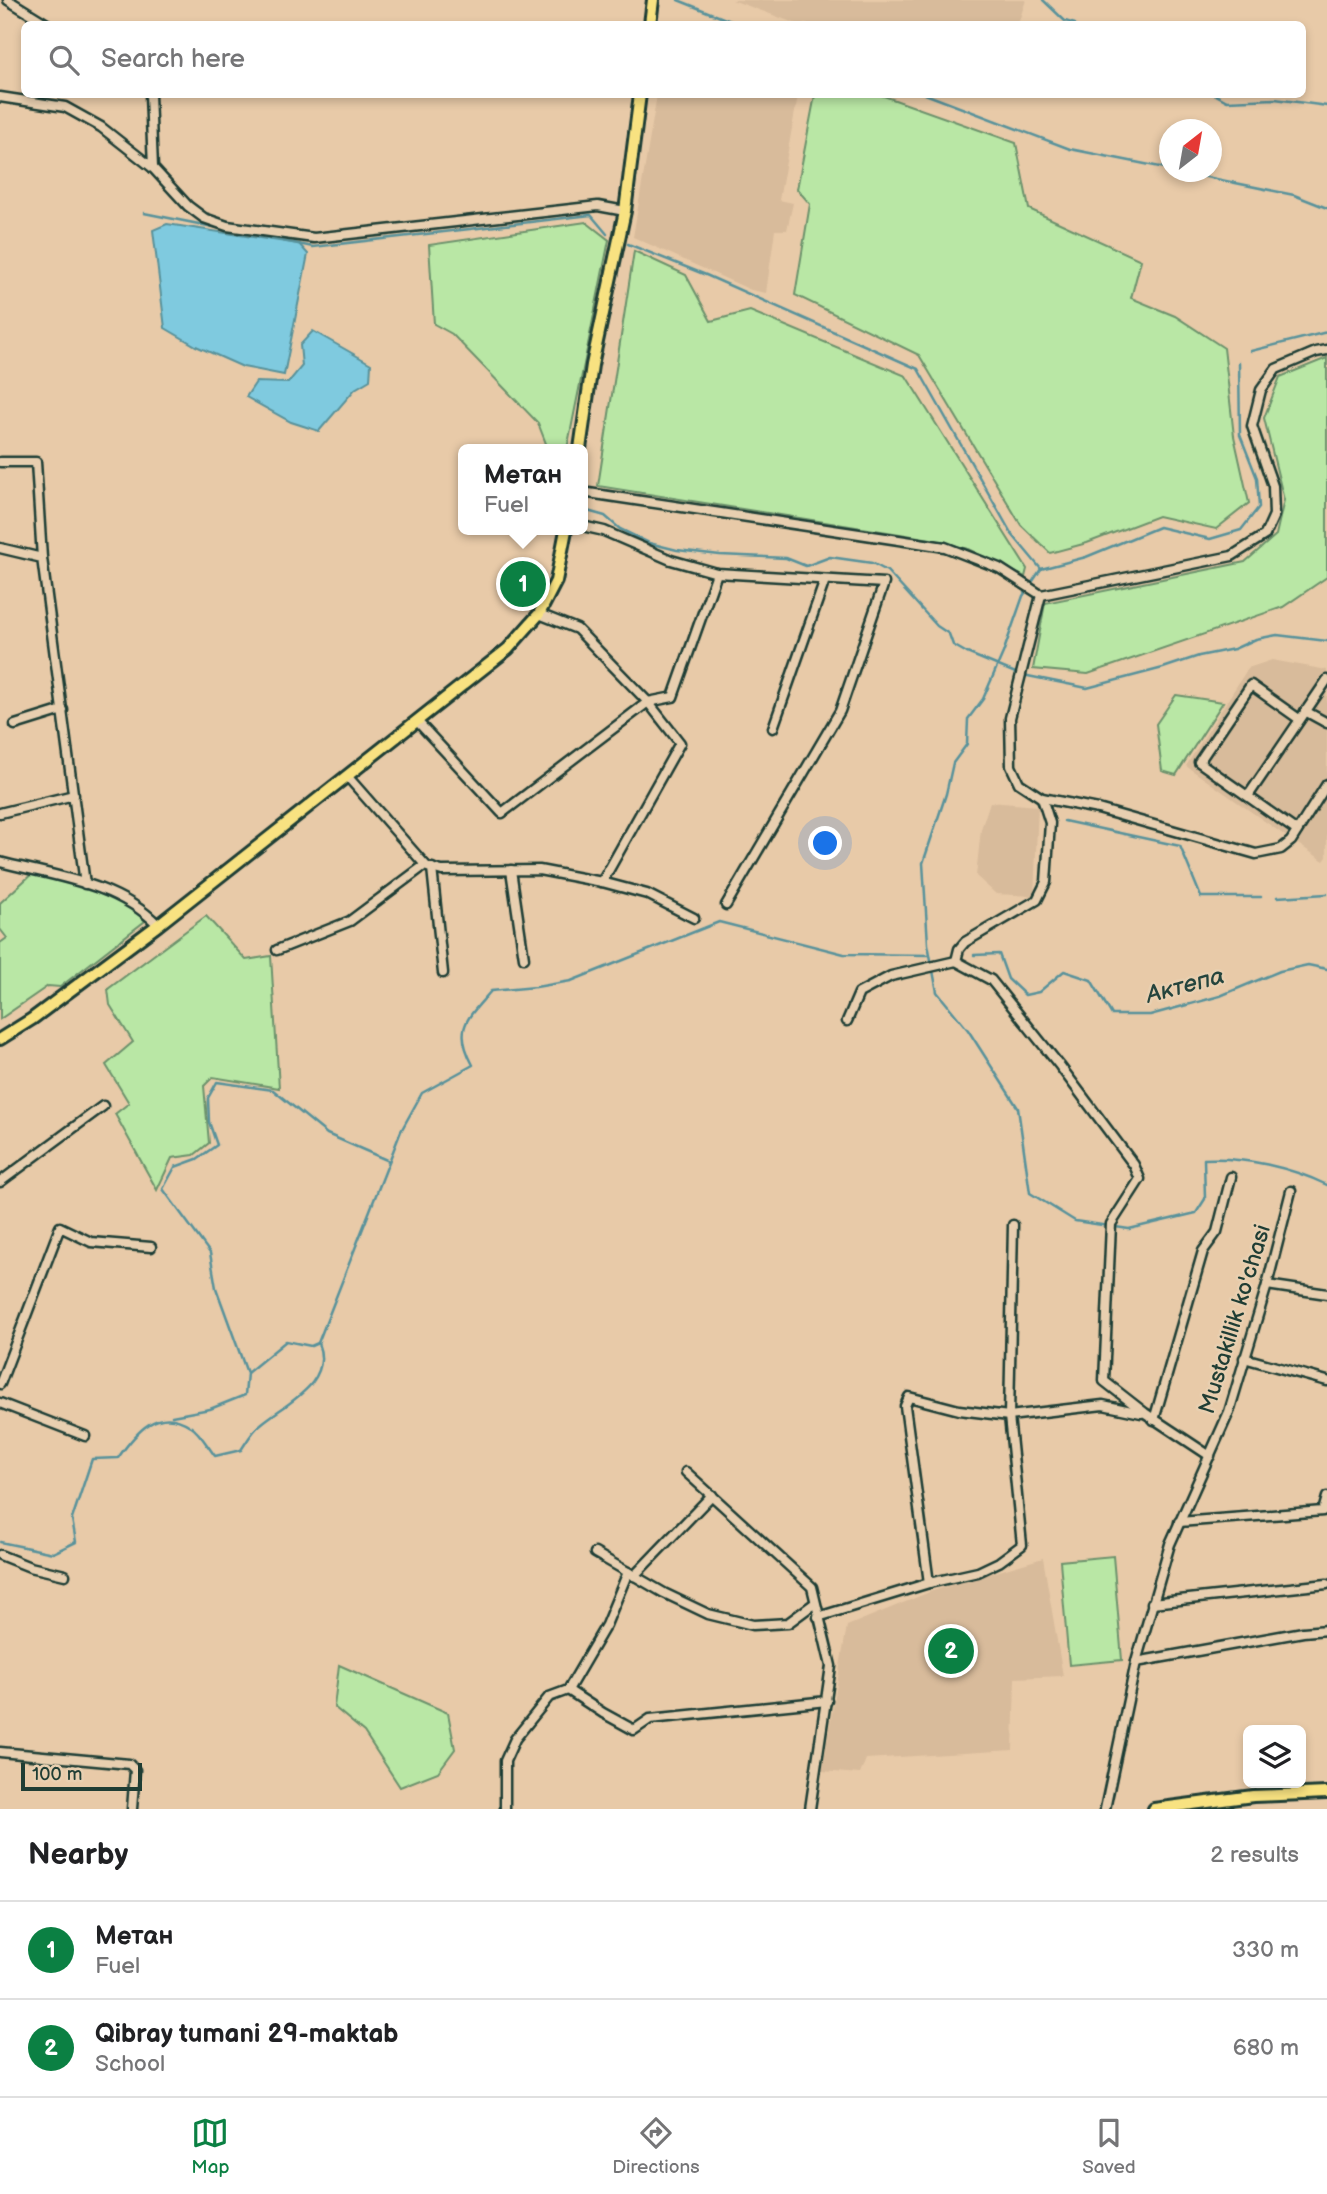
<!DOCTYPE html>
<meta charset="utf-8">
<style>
body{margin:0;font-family:"Balsamiq Sans",sans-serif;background:#f6f6f6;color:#202124}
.controls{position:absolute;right:21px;bottom:21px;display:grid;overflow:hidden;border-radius:10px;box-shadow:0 4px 10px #0003}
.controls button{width:63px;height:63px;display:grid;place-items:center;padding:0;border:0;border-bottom:2px solid #e0e0e0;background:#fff;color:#202124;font:35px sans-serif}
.compass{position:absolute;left:1159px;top:119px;width:63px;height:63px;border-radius:50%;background:#fff;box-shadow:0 4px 10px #0003;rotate:31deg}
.scale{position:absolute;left:21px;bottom:18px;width:121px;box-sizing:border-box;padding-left:7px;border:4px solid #1f3d34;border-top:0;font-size:19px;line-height:24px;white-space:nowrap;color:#1f3d34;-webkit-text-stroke:5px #e8cfb0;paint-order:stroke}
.you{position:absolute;left:826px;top:844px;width:24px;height:24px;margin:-18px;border:5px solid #fff;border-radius:50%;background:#1a73e8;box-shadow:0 0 0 10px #1a73e833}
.badge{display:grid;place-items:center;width:46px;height:46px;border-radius:50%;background:#0b8043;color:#fff;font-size:23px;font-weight:700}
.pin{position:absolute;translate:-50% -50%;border:4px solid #fff;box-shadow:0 2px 7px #0006}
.popup{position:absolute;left:458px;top:444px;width:130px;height:91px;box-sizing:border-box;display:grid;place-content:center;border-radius:10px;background:#fff;filter:drop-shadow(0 2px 5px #0005);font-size:23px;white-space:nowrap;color:#757577}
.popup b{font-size:26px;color:#202124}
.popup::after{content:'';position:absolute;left:50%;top:100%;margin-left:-14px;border:14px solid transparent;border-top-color:#fff}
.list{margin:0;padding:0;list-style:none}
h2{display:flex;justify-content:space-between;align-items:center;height:91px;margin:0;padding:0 28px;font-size:30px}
h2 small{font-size:23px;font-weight:400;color:#757577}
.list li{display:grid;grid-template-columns:46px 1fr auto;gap:21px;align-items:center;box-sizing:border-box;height:98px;padding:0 28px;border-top:2px solid #e0e0e0}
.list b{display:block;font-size:26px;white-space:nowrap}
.list p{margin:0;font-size:23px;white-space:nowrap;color:#757577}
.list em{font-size:23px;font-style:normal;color:#757577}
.icon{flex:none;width:38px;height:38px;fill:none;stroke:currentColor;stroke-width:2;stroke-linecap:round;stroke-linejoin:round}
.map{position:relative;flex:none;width:1327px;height:1809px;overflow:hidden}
.search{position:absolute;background:#fff;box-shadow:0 4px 10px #0003;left:21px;right:21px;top:21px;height:77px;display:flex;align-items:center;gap:18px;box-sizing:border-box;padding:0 24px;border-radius:10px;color:#757577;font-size:26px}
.sheet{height:287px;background:#fff}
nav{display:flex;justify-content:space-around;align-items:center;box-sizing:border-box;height:98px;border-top:2px solid #e0e0e0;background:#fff;font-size:19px;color:#757577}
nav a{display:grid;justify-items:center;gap:4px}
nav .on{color:#0b8043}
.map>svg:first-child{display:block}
.built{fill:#d8bb9b}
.green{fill:#b9e7a5;stroke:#6c926c;stroke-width:2}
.water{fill:#7fcadf;stroke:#59929b;stroke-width:2}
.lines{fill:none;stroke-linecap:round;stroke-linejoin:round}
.stream{stroke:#59929b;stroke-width:2.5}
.minor-casing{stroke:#1f3d34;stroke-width:13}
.major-casing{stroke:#1f3d34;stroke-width:16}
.minor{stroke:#e8cfb0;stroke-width:8}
.major{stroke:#f8e281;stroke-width:10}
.labels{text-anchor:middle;stroke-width:5;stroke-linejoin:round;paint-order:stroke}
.street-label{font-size:23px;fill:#1f3d34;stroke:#e8cfb0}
.water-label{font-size:24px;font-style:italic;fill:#24443d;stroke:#e8cfb0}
</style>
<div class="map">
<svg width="1327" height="1809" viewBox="0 0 1327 1809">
<rect width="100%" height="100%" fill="#e8caa8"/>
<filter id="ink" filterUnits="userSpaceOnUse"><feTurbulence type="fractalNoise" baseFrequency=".0143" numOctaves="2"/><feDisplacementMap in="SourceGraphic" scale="14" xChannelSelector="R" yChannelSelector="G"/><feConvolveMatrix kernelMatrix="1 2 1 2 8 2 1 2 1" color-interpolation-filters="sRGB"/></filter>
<g filter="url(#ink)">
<!-- built -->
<g class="built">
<polygon points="732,0 1026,0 1018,24 797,24"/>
<polygon points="657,95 798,95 779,200 793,203 787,230 775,230 766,293 751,290 633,237"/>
<polygon points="1272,660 1327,670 1327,857 1324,861 1287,837 1186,766 1248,668"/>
<polygon points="990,802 1038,806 1034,896 996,894 976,876 981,829"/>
<polygon points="1043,1558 1063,1676 1015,1678 1013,1750 866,1759 860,1774 822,1771 847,1626 932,1591"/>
</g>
<!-- green -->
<g class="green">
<polygon points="815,95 881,95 1016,143 1029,209 1141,260 1131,298 1175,316 1224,348 1234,436 1249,503 1216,529 1158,516 1087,543 1050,553 1021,525 919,355 795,295 810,204 797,189"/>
<polygon points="586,222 609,240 567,449 547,446 538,423 452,334 434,324 429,245"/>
<polygon points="634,251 686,275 711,321 750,311 906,376 1027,569 1025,577 968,549 931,539 598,486"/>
<polygon points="1327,358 1327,577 1283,607 1088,674 1033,669 1045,603 1245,562 1276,535 1284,500 1264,418 1280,377"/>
<polygon points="1176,695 1223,702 1176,775 1162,771 1156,724"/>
<path d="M 34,872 C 67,883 123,895 145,921 L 60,987 L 48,986 L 0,1019 L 0,943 L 7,938 L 0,929 L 0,903 Z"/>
<polygon points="206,916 246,960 271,956 279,1088 213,1077 204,1086 209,1143 194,1155 172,1158 157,1190 115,1114 129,1103 106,1065 133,1042 110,1005 108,989"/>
<polygon points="1113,1556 1122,1660 1069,1665 1060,1561"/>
<polygon points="339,1665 448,1713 455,1749 438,1772 400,1787 364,1732 334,1707"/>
</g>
<!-- water -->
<g class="water">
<polygon points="167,224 299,244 308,254 284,375 243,367 196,346 165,328 153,230"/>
<polygon points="313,331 371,364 370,380 355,389 319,431 291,422 246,397 256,382 288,383 302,366 300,345"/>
</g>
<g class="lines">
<!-- stream -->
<g class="stream">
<polyline points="678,0 738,24"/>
<polyline points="1043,0 1065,21 1075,24"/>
<polyline points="925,94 1070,149 1170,169"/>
<polyline points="1214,94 1227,101 1275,99 1327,106"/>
<polyline points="1182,172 1294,195 1327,208"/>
<polyline points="144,213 313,247 591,215 607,234"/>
<polyline points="628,244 706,275 918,369 1011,533 1041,569 1086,557 1159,527 1210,539 1241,530 1259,507 1257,478 1240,435 1239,362"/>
<polyline points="1251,351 1327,332"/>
<polyline points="584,510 605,516 620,529 649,543 677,550 720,555 786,558 806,566 830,557 872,563 887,571 937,626 949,634 953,645 967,653 1018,674 1087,688 1163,668 1199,656 1234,649 1256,639 1277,635 1327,641"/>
<path d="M 1041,569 L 1023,596 L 1003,653 L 983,699 L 968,719 L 967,744 L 953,763 L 946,794 L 923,863 L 928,944 L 937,992 L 968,1030 L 1018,1108 L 1030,1193 L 1075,1221 L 1129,1229 L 1196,1213 L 1205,1199 L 1204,1159 C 1245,1157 1290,1167 1327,1185"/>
<polyline points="1064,821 1180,846 1201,897 1261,897"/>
<polyline points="1277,897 1327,894"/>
<polyline points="974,955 999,954 1008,979 1025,995 1039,992 1064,971 1091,980 1112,1015 1150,1015 1220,996 1280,971 1308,965 1327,969"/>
<polyline points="247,1373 286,1341 311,1346 318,1343"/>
<polyline points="172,1416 210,1409 245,1395 247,1373 216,1288 210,1253 163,1189 175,1167 197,1159 217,1145 209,1122 208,1098 217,1082 273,1090 327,1134 389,1161"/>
<path d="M 0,1542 L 53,1553 L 76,1542 L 72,1519 L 92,1459 L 118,1458 C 136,1432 158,1405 190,1426 C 200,1432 208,1447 215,1456 L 241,1450 C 247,1441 253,1430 261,1424 C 286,1403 334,1383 318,1343 L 401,1131 L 422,1093 L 473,1065 C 453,1028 467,1019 491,991 L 536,987 L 571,981 L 719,922 L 844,954 L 930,955"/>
</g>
<defs>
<g id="minor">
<polyline points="8,0 47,24"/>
<polyline points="150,94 153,168 188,206 204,218 227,226 314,238 598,206 625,211"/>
<polyline points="0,97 65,107 101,127 153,168"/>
<polyline points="0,462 36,462 42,558 85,884"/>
<polyline points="582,492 945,547 999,568 1041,595 1232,556 1265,535 1274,515 1273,486 1252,426 1261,390 1276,369 1316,352 1327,350"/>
<polyline points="582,526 604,531 671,560 717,573 884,583 840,711 726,905"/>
<polyline points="0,548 42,558"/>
<polyline points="1041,595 1010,718 1011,766 1019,783 1042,798 1098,809 1256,854 1281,849 1291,841 1327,784"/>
<polyline points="539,614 577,629 648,702 680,743 602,882"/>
<polyline points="1305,711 1327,723"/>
<polyline points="417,721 502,813 648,702 673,697 717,573"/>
<polyline points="15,725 63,710"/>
<polyline points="773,728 825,580"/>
<polyline points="347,776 427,867 442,871 539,870 602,882 647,894 694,918"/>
<polyline points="1248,796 1327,680"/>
<polyline points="0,813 74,795"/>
<polyline points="1297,831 1199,762 1251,685 1299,719"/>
<path d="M 0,862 C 54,876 118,883 158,925"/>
<polyline points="432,868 443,973"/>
<polyline points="511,870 524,958"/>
<polyline points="277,950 350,921 425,865"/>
<polyline points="956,961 959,949 965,942 1037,900 1046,882 1050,823 1042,798"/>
<polyline points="847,1021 859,993 891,976 956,961 991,980 1060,1066 1134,1165 1140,1179 1111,1224 1104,1381 1145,1413 1210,1456"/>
<polyline points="0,1182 103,1106"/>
<polyline points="1267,1285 1327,1294"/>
<polyline points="1244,1358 1327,1381"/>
<polyline points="0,1384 60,1227 91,1242 151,1247"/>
<polyline points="0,1403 85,1436"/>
<polyline points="1154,1420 1203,1251 1217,1232 1231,1177"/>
<polyline points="686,1472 812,1587 831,1666 810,1809"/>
<polyline points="1179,1522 1323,1511 1327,1497"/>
<polyline points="595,1553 664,1593 708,1614 753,1625 788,1623 815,1603"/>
<polyline points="0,1555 30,1567 65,1575"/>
<polyline points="634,1576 712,1495"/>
<polyline points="929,1583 905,1406 909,1397 959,1410 1009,1416 1103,1405 1141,1413"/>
<polyline points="1152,1603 1327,1584"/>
<polyline points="818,1617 929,1583 978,1572 999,1562 1022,1545 1009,1416 1013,1225"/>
<polyline points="1136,1662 1303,1632 1327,1630"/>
<polyline points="568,1690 603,1713 634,1730 650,1719 827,1701"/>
<polyline points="0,1752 129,1764 135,1770 132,1809"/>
<polyline points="505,1809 505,1761 515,1739 549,1697 568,1690 606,1625 628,1572"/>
<polyline points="1105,1809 1136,1662 1170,1544 1229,1412 1267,1285 1291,1191"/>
</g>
<g id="major">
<polyline points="650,24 653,0"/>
<polyline points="580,449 592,365 625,211 640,94"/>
<polyline points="0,1039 32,1019 158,925 508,649 539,614 556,581 566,530"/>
<polyline points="1154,1809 1253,1796 1327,1793"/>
</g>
</defs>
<!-- minor casing -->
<use href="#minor" class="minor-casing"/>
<!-- major casing -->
<use href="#major" class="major-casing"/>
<!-- minor -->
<use href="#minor" class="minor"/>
<!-- major -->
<use href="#major" class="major"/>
</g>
</g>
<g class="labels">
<!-- street labels -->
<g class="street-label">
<text transform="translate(1234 1319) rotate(-73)" y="8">Mustakillik ko'chasi</text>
</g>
<!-- water labels -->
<g class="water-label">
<text transform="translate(1185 985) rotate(-15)" y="8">Актепа</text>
</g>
</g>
</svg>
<div class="controls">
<button><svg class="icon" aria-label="layers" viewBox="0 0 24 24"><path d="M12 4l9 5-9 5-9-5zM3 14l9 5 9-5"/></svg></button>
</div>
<svg class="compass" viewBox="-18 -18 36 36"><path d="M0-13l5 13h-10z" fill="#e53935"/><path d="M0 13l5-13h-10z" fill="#757577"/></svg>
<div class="scale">100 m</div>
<div class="you"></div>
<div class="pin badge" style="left:523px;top:584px">1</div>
<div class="popup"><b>Метан</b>Fuel</div>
<div class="pin badge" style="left:951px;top:1651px">2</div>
<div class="search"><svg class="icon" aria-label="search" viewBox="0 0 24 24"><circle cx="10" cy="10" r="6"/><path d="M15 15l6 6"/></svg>Search here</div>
</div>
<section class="sheet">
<h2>Nearby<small>2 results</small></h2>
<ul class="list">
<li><span class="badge">1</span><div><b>Метан</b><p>Fuel</p></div><em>330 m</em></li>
<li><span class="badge">2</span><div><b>Qibray tumani 29-maktab</b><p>School</p></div><em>680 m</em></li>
</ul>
</section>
<nav>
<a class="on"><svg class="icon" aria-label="map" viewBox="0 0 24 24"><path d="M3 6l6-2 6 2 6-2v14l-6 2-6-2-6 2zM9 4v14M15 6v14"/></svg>Map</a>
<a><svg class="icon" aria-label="directions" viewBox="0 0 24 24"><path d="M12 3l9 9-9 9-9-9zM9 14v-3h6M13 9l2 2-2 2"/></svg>Directions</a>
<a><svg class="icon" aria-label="saved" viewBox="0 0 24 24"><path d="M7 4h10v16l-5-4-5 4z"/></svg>Saved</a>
</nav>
